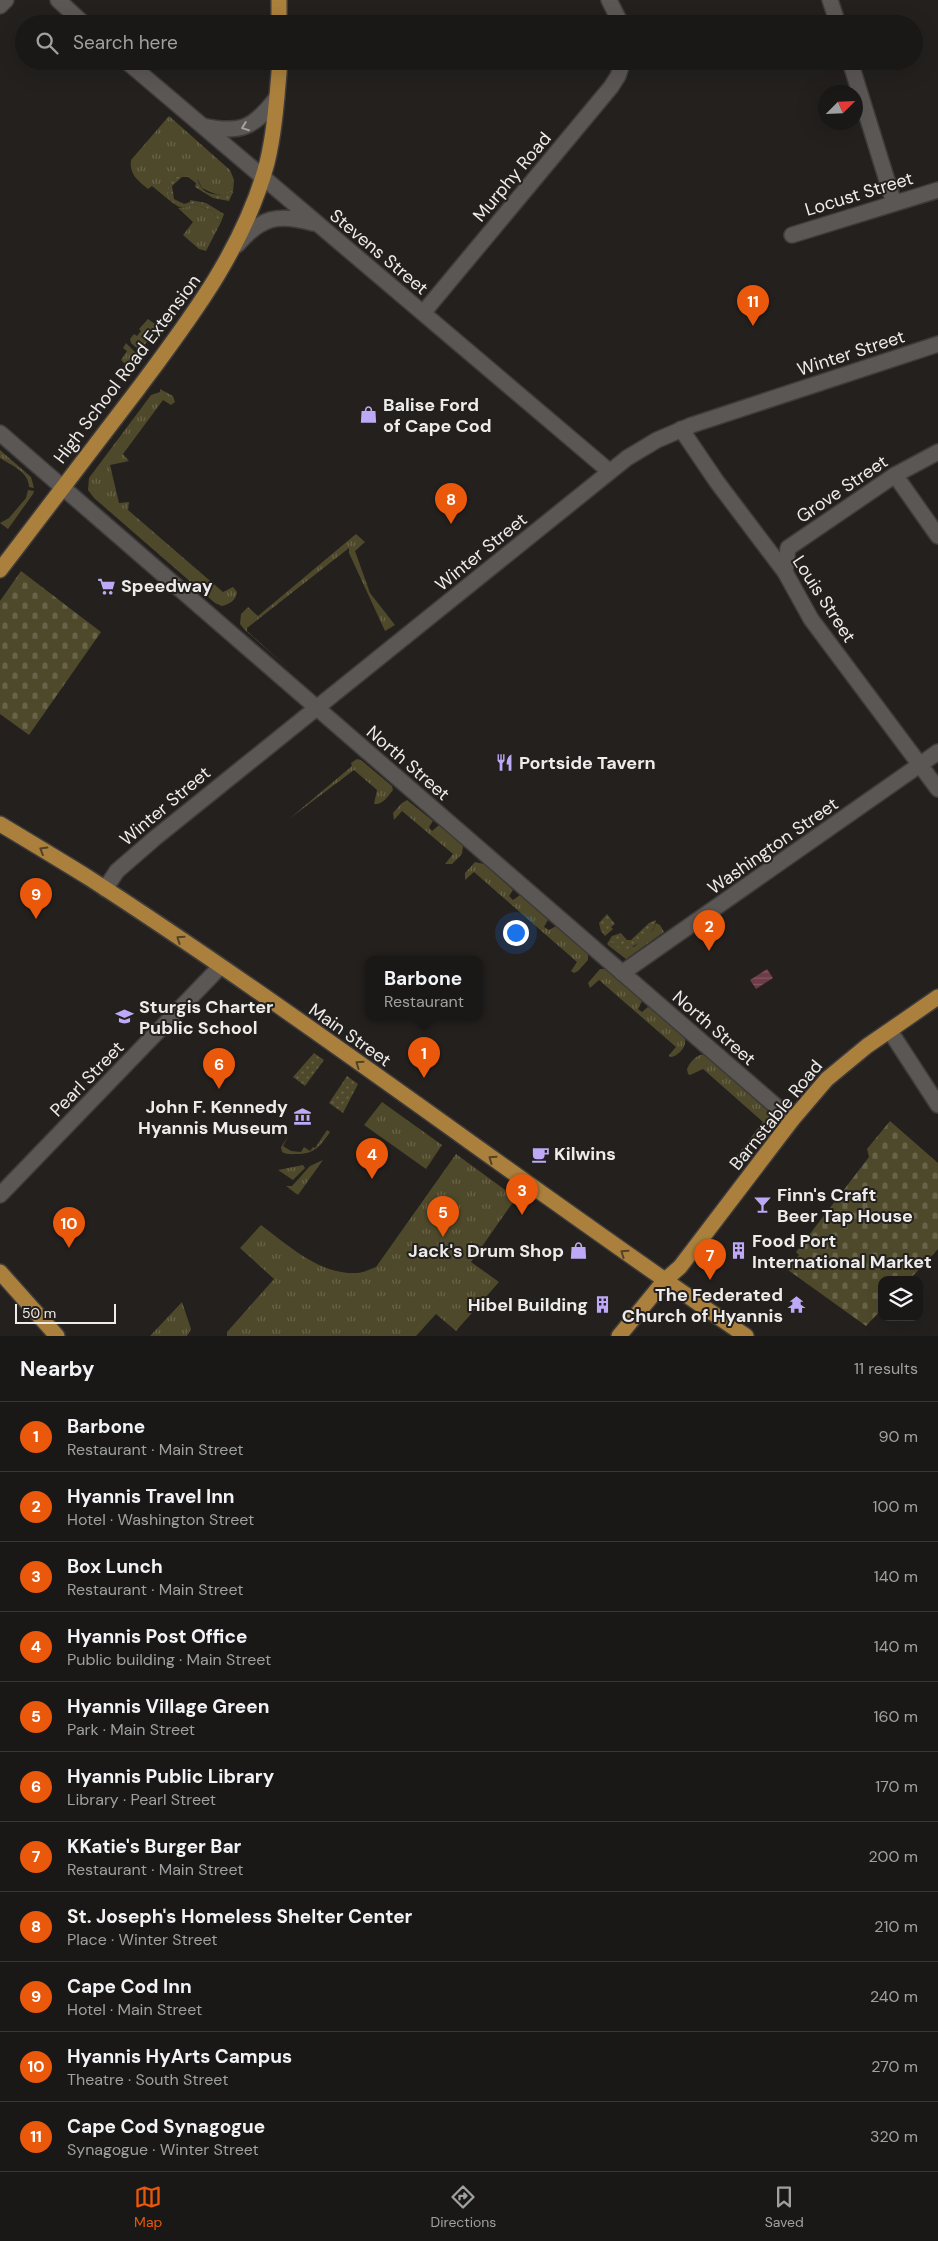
<!DOCTYPE html>
<meta charset="utf-8">
<style>
body{margin:0;font-family:"DM Sans",sans-serif;background:#23211f;color:#f1f3f6}
.controls{position:absolute;right:15px;bottom:15px;display:grid;overflow:hidden;border-radius:10px;box-shadow:0 5px 20px #0002}
.controls button{width:45px;height:45px;display:grid;place-items:center;padding:0;border:0;border-bottom:1px solid #383735;background:#1a1816;color:#f1f3f6;font:25px sans-serif}
.compass{position:absolute;left:818px;top:85px;width:45px;height:45px;border-radius:50%;background:#1a1816;box-shadow:0 5px 20px #0002;rotate:66deg}
.scale{position:absolute;left:15px;bottom:12px;width:101px;box-sizing:border-box;padding-left:5px;border:2px solid #eeeceb;border-top:0;font-size:14px;line-height:18px;white-space:nowrap;color:#eeeceb;-webkit-text-stroke:4px #23201e;paint-order:stroke}
.you{position:absolute;left:515px;top:932px;width:18px;height:18px;margin:-12px;border:4px solid #fff;border-radius:50%;background:#1a73e8;box-shadow:0 0 0 8px #1a73e833}
.badge{display:grid;place-items:center;width:32px;height:32px;border-radius:50%;background:#ea580c;color:#fff;font-size:16px;font-weight:700}
.pin{position:absolute;translate:-50% -41px;filter:drop-shadow(0 1px 2px #0008)}
.pin::after{content:'';position:absolute;top:26px;width:18px;height:15px;background:inherit;clip-path:polygon(0 0,100% 0,50% 100%)}
.popup{position:absolute;left:365px;top:956px;width:118px;height:65px;box-sizing:border-box;display:grid;place-content:center;border-radius:10px;background:#1a1816;filter:drop-shadow(0 1px 4px #0005);font-size:16px;white-space:nowrap;color:#9fa0a1}
.popup b{font-size:19px;color:#f1f3f6}
.popup::after{content:'';position:absolute;left:50%;top:100%;margin-left:-10px;border:10px solid transparent;border-top-color:#1a1816}
.list{margin:0;padding:0;list-style:none}
h2{display:flex;justify-content:space-between;align-items:center;height:65px;margin:0;padding:0 20px;font-size:21px}
h2 small{font-size:16px;font-weight:400;color:#9fa0a1}
.list li{display:grid;grid-template-columns:32px 1fr auto;gap:15px;align-items:center;box-sizing:border-box;height:70px;padding:0 20px;border-top:1px solid #383735}
.list b{display:block;font-size:19px;white-space:nowrap}
.list p{margin:0;font-size:16px;white-space:nowrap;color:#9fa0a1}
.list em{font-size:16px;font-style:normal;color:#9fa0a1}
.icon{flex:none;width:28px;height:28px;fill:none;stroke:currentColor;stroke-width:2;stroke-linecap:round;stroke-linejoin:round}
.map{position:relative;flex:none;width:938px;height:1336px;overflow:hidden}
.search{position:absolute;background:#1a1816;box-shadow:0 5px 20px #0002;left:15px;right:15px;top:15px;height:55px;display:flex;align-items:center;gap:12px;box-sizing:border-box;padding:0 18px;border-radius:28px;color:#9fa0a1;font-size:19px}
.sheet{height:835px;background:#1a1816}
nav{display:flex;justify-content:space-around;align-items:center;box-sizing:border-box;height:70px;border-top:1px solid #383735;background:#1a1816;font-size:14px;color:#9fa0a1}
nav a{display:grid;justify-items:center;gap:2px}
nav .on{color:#ea580c}
.map>svg:first-child{display:block}
.grass{fill:url(#grass-tufts)}
.cemetery{fill:url(#cemetery-stones)}
.garden{fill:url(#garden-dots)}
.water{fill:url(#water-rules)}
.lines{fill:none;stroke-linecap:round;stroke-linejoin:round}
.minor-casing{stroke:#3e3b3a;stroke-width:18}
.major-casing{stroke:#3e3b3a;stroke-width:18}
.minor{stroke:#5b5755;stroke-width:15}
.major{stroke:#aa803c;stroke-width:15}
.oneway{stroke:#a4a2a0}
.oneway2{stroke:#524228}
.labels{text-anchor:middle;stroke-width:4;stroke-linejoin:round;paint-order:stroke}
.street-label{font-size:18px;fill:#eeeceb;stroke:#23201e}
.poi-label{font-size:18px;font-weight:bold;fill:#eeeceb;stroke:#23201e;text-anchor:start}
</style>
<div class="map">
<svg width="938" height="1336" viewBox="0 0 938 1336">
<defs>
<pattern id="grass-tufts" width="24" height="20" patternUnits="userSpaceOnUse" patternTransform="scale(1.25)"><rect width="24" height="20" fill="#4f492b"/><path d="M3 7l-1-3M5 7V3M7 7l1-3M15 17l-1-3M17 17v-4M19 17l1-3" fill="none" stroke="#69634a"/></pattern>
<pattern id="cemetery-stones" width="16" height="16" patternUnits="userSpaceOnUse" patternTransform="scale(1.25)"><rect width="16" height="16" fill="#4f492b"/><path d="M2 7V4a2 2 0 0 1 4 0v3zM10 15v-3a2 2 0 0 1 4 0v3z" fill="#69634a"/></pattern>
<pattern id="garden-dots" width="8" height="8" patternUnits="userSpaceOnUse" patternTransform="scale(1.25)"><rect width="8" height="8" fill="#4f492b"/><path d="M2 2h.1M6 6h.1" fill="none" stroke="#69634a" stroke-width="1.8" stroke-linecap="round"/></pattern>
<pattern id="water-rules" width="6" height="5" patternUnits="userSpaceOnUse" patternTransform="scale(1.25)"><rect width="6" height="5" fill="#6d3c47"/><path d="M0 2.5h6" fill="none" stroke="#825862"/></pattern>
</defs>
<rect width="100%" height="100%" fill="#23201e"/>
<!-- grass -->
<g class="grass">
<path d="M 169,116 L 230,170 L 234,180 L 233,192 C 218,196 216,195 202,188 L 198,180 L 184,173 L 176,177 L 169,185 L 169,200 L 152,186 L 148,189 C 139,181 129,175 131,160 Z"/>
<polygon points="193,204 213,211 218,221 221,222 206,251 199,249 183,235 193,222 178,208 188,207"/>
<polygon points="163,315 167,317 140,351 131,343 130,339 134,334 137,336 141,331 139,329 148,319 155,324"/>
<polygon points="126,343 137,354 130,364 124,363 121,360 127,351 123,348"/>
<path d="M 160,389 L 173,396 L 175,402 L 171,405 L 163,400 L 123,454 L 129,461 L 110,465 L 119,503 L 129,502 L 128,510 L 223,592 L 233,587 L 237,592 C 236,601 229,604 222,606 L 215,603 L 94,498 L 88,490 L 89,478 L 151,395 L 160,392 Z"/>
<path d="M 0,450 L 31,477 L 34,488 L 29,487 C 29,472 11,465 0,458 Z"/>
<polygon points="28,490 34,491 33,494 8,529 0,523 9,518 26,498"/>
<polygon points="356,534 365,542 355,551 370,593 395,625 385,631 349,553 349,548 247,628 247,631 291,671 244,629 240,624 241,614 248,607 258,616"/>
<path d="M 357,759 L 361,760 L 392,786 L 393,790 C 388,796 383,805 374,804 L 377,790 L 354,770 L 289,819 L 352,766 L 351,763 Z"/>
<polygon points="407,800 433,821 429,827 432,831 439,825 463,846 462,854 452,864 445,864 453,854 402,811 394,820 393,813 402,803"/>
<polygon points="475,862 484,864 513,890 509,896 513,900 520,895 548,920 544,927 549,930 556,926 588,954 588,960 578,971 574,973 571,971 577,962 474,872 465,880 465,873"/>
<polygon points="656,923 660,925 664,932 626,959 609,946 613,942 634,947 653,930"/>
<path d="M 600,969 L 605,969 L 642,1001 L 638,1009 L 642,1012 L 649,1006 L 685,1039 C 687,1047 677,1057 670,1057 L 669,1055 L 676,1047 L 599,980 L 590,988 L 588,983 Z"/>
<path d="M 704,1054 L 770,1113 L 768,1125 L 739,1163 L 735,1158 L 763,1122 L 703,1069 L 690,1075 L 688,1074 L 687,1069 C 690,1062 696,1055 704,1054 Z"/>
<polygon points="382,1102 442,1145 426,1169 364,1125"/>
<path d="M 327,1130 L 330,1132 C 321,1145 315,1154 298,1154 C 292,1154 287,1155 282,1152 L 281,1147 L 289,1135 L 283,1146 L 291,1151 L 301,1152 L 304,1147 L 310,1151 L 313,1147 L 315,1148 Z"/>
<path d="M 456,1154 L 516,1198 L 471,1262 L 499,1282 L 456,1331 L 436,1314 L 416,1336 L 227,1336 L 227,1332 L 274,1279 L 240,1248 L 261,1225 C 289,1246 320,1275 357,1273 C 363,1273 370,1269 376,1267 Z"/>
<polygon points="323,1160 298,1195 286,1186 292,1186 310,1166"/>
<polygon points="303,1165 305,1168 293,1180 278,1170"/>
<polygon points="182,1302 191,1329 187,1336 150,1336"/>
</g>
<!-- cemetery -->
<g class="cemetery">
<polygon points="21,571 101,632 29,735 0,714 0,601"/>
<polygon points="890,1121 938,1163 938,1249 909,1280 882,1280 882,1309 866,1326 788,1270 799,1255 796,1252 869,1157 867,1149"/>
</g>
<!-- garden -->
<g class="garden">
<path d="M 184,173 L 195,176 C 198,180 199,184 201,187 C 209,198 223,194 233,192 L 229,201 L 213,198 L 195,187 L 196,183 L 188,177 L 182,177 L 172,186 L 174,199 L 184,204 L 190,202 L 190,200 L 206,203 L 224,214 L 221,222 L 218,221 L 213,211 L 193,204 C 183,211 178,207 169,200 C 165,186 171,178 184,173 Z"/>
<polygon points="607,914 615,924 611,927 613,929 605,936 601,931 599,923"/>
<path d="M 656,920 C 655,935 634,948 621,951 L 613,942 L 609,946 L 607,944 L 612,936 L 621,933 L 627,940 L 631,940 L 649,923 Z"/>
<polygon points="314,1053 324,1060 305,1086 293,1077"/>
<polygon points="347,1076 358,1084 343,1113 329,1103"/>
</g>
<!-- water -->
<polygon class="water" points="767,969 773,978 756,989 750,980"/>
<g class="lines">
<defs>
<g id="minor">
<polyline points="58,0 84,24"/>
<polyline points="609,0 621,24"/>
<polyline points="830,0 838,24"/>
<polyline points="0,6 6,0"/>
<polyline points="126,61 609,471"/>
<polyline points="850,61 894,203"/>
<path d="M 203,126 C 241,134 254,128 277,97"/>
<polyline points="792,235 938,190"/>
<path d="M 237,245 C 261,217 278,213 313,223"/>
<polyline points="423,313 611,87 618,76 623,61"/>
<polyline points="681,429 717,482 785,572 811,619 938,789"/>
<polyline points="0,433 792,1120"/>
<polyline points="895,475 938,536"/>
<polyline points="785,572 788,548 895,475 938,452"/>
<polyline points="105,889 117,871 155,838 627,458 657,440 692,425 938,344"/>
<polyline points="622,973 938,752"/>
<polyline points="890,1031 938,1105"/>
<polyline points="0,1195 220,967"/>
</g>
<g id="major">
<polyline points="279,0 279,24"/>
<path d="M 0,570 C 46,509 92,449 138,389 C 190,319 244,249 267,163 C 275,130 277,95 280,61"/>
<path d="M 0,824 C 30,842 60,860 89,878 C 313,1023 525,1186 746,1336"/>
<polyline points="0,1272 57,1336"/>
<polyline points="619,1336 665,1280 680,1267 792,1120 827,1079 867,1046 938,997"/>
</g>
</defs>
<!-- minor casing -->
<use href="#minor" class="minor-casing"/>
<!-- major casing -->
<use href="#major" class="major-casing"/>
<!-- minor -->
<use href="#minor" class="minor"/>
<!-- major -->
<use href="#major" class="major"/>
</g>
<!-- one-way arrows -->
<defs><path id="oneway-chevron" d="M-2-3.5L2.5 0L-2 3.5" fill="none" stroke-width="1.6" stroke-linecap="round" stroke-linejoin="round" transform="scale(1.25)"/></defs>
<use class="oneway" href="#oneway-chevron" transform="translate(245 127) rotate(159)"/>
<g class="oneway2">
<use href="#oneway-chevron" transform="translate(43 850) rotate(-149)"/>
<use href="#oneway-chevron" transform="translate(180 939) rotate(-146)"/>
<use href="#oneway-chevron" transform="translate(359 1064) rotate(-145)"/>
<use href="#oneway-chevron" transform="translate(492 1159) rotate(-145)"/>
<use href="#oneway-chevron" transform="translate(624 1253) rotate(-145)"/>
</g>
<!-- icons -->
<defs>
<symbol id="shop-bare" viewBox="-9 -9 18 18"><path d="M-5-2.5h2.3a2.7 3.5 0 0 1 5.4 0H5L5.5 6h-11ZM-1.5-2.5h3a1.5 2.3 0 0 0-3 0Z" fill="#bda9f5" stroke="#23201e" stroke-width="2.5" paint-order="stroke"/></symbol>
<symbol id="supermarket-bare" viewBox="-9 -9 18 18"><path d="M-6-5.5h2.5l.6 2H6L4.5 2H-2.5L-4.4-4H-6ZM-1.5 3.2a1.3 1.3 0 1 0 .1 0ZM3 3.2a1.3 1.3 0 1 0 .1 0Z" fill="#bda9f5" stroke="#23201e" stroke-width="2.5" paint-order="stroke"/></symbol>
<symbol id="restaurant-bare" viewBox="-9 -9 18 18"><path d="M-5-6h1v4h1v-4h1v4h1v-4h1v5L-1.5 .5V6h-2V.5L-5-1ZM5-6V6H3V1.5H1.5Q1.5-4 5-6Z" fill="#bda9f5" stroke="#23201e" stroke-width="2.5" paint-order="stroke"/></symbol>
<symbol id="school-bare" viewBox="-9 -9 18 18"><path d="M0-5L7-2L0 1L-7-2ZM-4 1L0 2.5L4 1V4Q0 6-4 4Z" fill="#bda9f5" stroke="#23201e" stroke-width="2.5" paint-order="stroke"/></symbol>
<symbol id="museum-bare" viewBox="-9 -9 18 18"><path d="M0-6L6-3V-2H-6V-3ZM-5-1h2V3h-2ZM-1-1h2V3h-2ZM3-1h2V3H3ZM-6 4H6V6H-6Z" fill="#bda9f5" stroke="#23201e" stroke-width="2.5" paint-order="stroke"/></symbol>
<symbol id="cafe-bare" viewBox="-9 -9 18 18"><path d="M-5.5-4.5H6V0H3Q3 3.5 0 3.5H-2.5Q-5.5 3.5-5.5 0ZM3-3.2v2h1.7v-2ZM-6 4.5H4V6H-6Z" fill="#bda9f5" stroke="#23201e" stroke-width="2.5" paint-order="stroke"/></symbol>
<symbol id="bar-bare" viewBox="-9 -9 18 18"><path d="M-6-5H6L.8 .8V4.5H3.5V6h-7V4.5H-.8V.8Z" fill="#bda9f5" stroke="#23201e" stroke-width="2.5" paint-order="stroke"/></symbol>
<symbol id="building-bare" viewBox="-9 -9 18 18"><path d="M-4-6H4V6H1V3H-1V6H-4ZM-2.5-4.3h1.7v1.8h-1.7ZM.8-4.3h1.7v1.8H.8ZM-2.5-1h1.7V.8h-1.7ZM.8-1h1.7V.8H.8Z" fill="#bda9f5" stroke="#23201e" stroke-width="2.5" paint-order="stroke"/></symbol>
<symbol id="temple-bare" viewBox="-9 -9 18 18"><path d="M0-6L5-2H3V0L6.5 2.5H4V6H1.5V3h-3V6H-4V2.5H-6.5L-3 0V-2H-5Z" fill="#bda9f5" stroke="#23201e" stroke-width="2.5" paint-order="stroke"/></symbol>
</defs>
<g fill-rule="evenodd">
<use href="#shop-bare" x="356" y="402" width="25" height="25"/>
<use href="#supermarket-bare" x="94" y="574" width="25" height="25"/>
<use href="#restaurant-bare" x="492" y="750" width="25" height="25"/>
<use href="#school-bare" x="112" y="1004" width="25" height="25"/>
<use href="#museum-bare" x="290" y="1104" width="25" height="25"/>
<use href="#cafe-bare" x="528" y="1142" width="25" height="25"/>
<use href="#bar-bare" x="750" y="1192" width="25" height="25"/>
<use href="#shop-bare" x="566" y="1238" width="25" height="25"/>
<use href="#building-bare" x="726" y="1238" width="25" height="25"/>
<use href="#building-bare" x="590" y="1292" width="25" height="25"/>
<use href="#temple-bare" x="784" y="1292" width="25" height="25"/>
</g>
<g class="labels">
<!-- street labels -->
<g class="street-label">
<text transform="translate(512 177) rotate(-50)" y="6">Murphy Road</text>
<text transform="translate(859 194) rotate(-17)" y="6">Locust Street</text>
<text transform="translate(379 252) rotate(40)" y="6">Stevens Street</text>
<text transform="translate(851 353) rotate(-18)" y="6">Winter Street</text>
<text transform="translate(127 369) rotate(-53)" y="6">High School Road Extension</text>
<text transform="translate(842 489) rotate(-34)" y="6">Grove Street</text>
<text transform="translate(481 552) rotate(-39)" y="6">Winter Street</text>
<text transform="translate(824 599) rotate(57)" y="6">Louis Street</text>
<text transform="translate(408 763) rotate(41)" y="6">North Street</text>
<text transform="translate(165 806) rotate(-40)" y="6">Winter Street</text>
<text transform="translate(773 846) rotate(-35)" y="6">Washington Street</text>
<text transform="translate(714 1028) rotate(41)" y="6">North Street</text>
<text transform="translate(350 1035) rotate(35)" y="6">Main Street</text>
<text transform="translate(87 1079) rotate(-46)" y="6">Pearl Street</text>
<text transform="translate(776 1115) rotate(-51)" y="6">Barnstable Road</text>
</g>
<!-- poi labels -->
<g class="poi-label">
<text x="383" y="411">Balise Ford<tspan x="383" dy="21">of Cape Cod</tspan></text>
<text x="121" y="592">Speedway</text>
<text x="519" y="769">Portside Tavern</text>
<text x="139" y="1013">Sturgis Charter<tspan x="139" dy="21">Public School</tspan></text>
<text x="288" y="1113" text-anchor="end">John F. Kennedy<tspan x="288" dy="21">Hyannis Museum</tspan></text>
<text x="554" y="1160">Kilwins</text>
<text x="777" y="1201">Finn's Craft<tspan x="777" dy="21">Beer Tap House</tspan></text>
<text x="752" y="1247">Food Port<tspan x="752" dy="21">International Market</tspan></text>
<text x="564" y="1257" text-anchor="end">Jack's Drum Shop</text>
<text x="783" y="1301" text-anchor="end">The Federated<tspan x="783" dy="21">Church of Hyannis</tspan></text>
<text x="588" y="1311" text-anchor="end">Hibel Building</text>
</g>
</g>
</svg>
<div class="controls">
<button><svg class="icon" aria-label="layers" viewBox="0 0 24 24"><path d="M12 4l9 5-9 5-9-5zM3 14l9 5 9-5"/></svg></button>
</div>
<svg class="compass" viewBox="-18 -18 36 36"><path d="M0-13l5 13h-10z" fill="#e53935"/><path d="M0 13l5-13h-10z" fill="#9fa0a1"/></svg>
<div class="scale">50 m</div>
<div class="you"></div>
<div class="pin badge" style="left:424px;top:1078px">1</div>
<div class="popup"><b>Barbone</b>Restaurant</div>
<div class="pin badge" style="left:709px;top:951px">2</div>
<div class="pin badge" style="left:522px;top:1215px">3</div>
<div class="pin badge" style="left:372px;top:1179px">4</div>
<div class="pin badge" style="left:443px;top:1237px">5</div>
<div class="pin badge" style="left:219px;top:1089px">6</div>
<div class="pin badge" style="left:710px;top:1280px">7</div>
<div class="pin badge" style="left:451px;top:524px">8</div>
<div class="pin badge" style="left:36px;top:919px">9</div>
<div class="pin badge" style="left:69px;top:1248px">10</div>
<div class="pin badge" style="left:753px;top:326px">11</div>
<div class="search"><svg class="icon" aria-label="search" viewBox="0 0 24 24"><circle cx="10" cy="10" r="6"/><path d="M15 15l6 6"/></svg>Search here</div>
</div>
<section class="sheet">
<h2>Nearby<small>11 results</small></h2>
<ul class="list">
<li><span class="badge">1</span><div><b>Barbone</b><p>Restaurant · Main Street</p></div><em>90 m</em></li>
<li><span class="badge">2</span><div><b>Hyannis Travel Inn</b><p>Hotel · Washington Street</p></div><em>100 m</em></li>
<li><span class="badge">3</span><div><b>Box Lunch</b><p>Restaurant · Main Street</p></div><em>140 m</em></li>
<li><span class="badge">4</span><div><b>Hyannis Post Office</b><p>Public building · Main Street</p></div><em>140 m</em></li>
<li><span class="badge">5</span><div><b>Hyannis Village Green</b><p>Park · Main Street</p></div><em>160 m</em></li>
<li><span class="badge">6</span><div><b>Hyannis Public Library</b><p>Library · Pearl Street</p></div><em>170 m</em></li>
<li><span class="badge">7</span><div><b>KKatie's Burger Bar</b><p>Restaurant · Main Street</p></div><em>200 m</em></li>
<li><span class="badge">8</span><div><b>St. Joseph's Homeless Shelter Center</b><p>Place · Winter Street</p></div><em>210 m</em></li>
<li><span class="badge">9</span><div><b>Cape Cod Inn</b><p>Hotel · Main Street</p></div><em>240 m</em></li>
<li><span class="badge">10</span><div><b>Hyannis HyArts Campus</b><p>Theatre · South Street</p></div><em>270 m</em></li>
<li><span class="badge">11</span><div><b>Cape Cod Synagogue</b><p>Synagogue · Winter Street</p></div><em>320 m</em></li>
</ul>
</section>
<nav>
<a class="on"><svg class="icon" aria-label="map" viewBox="0 0 24 24"><path d="M3 6l6-2 6 2 6-2v14l-6 2-6-2-6 2zM9 4v14M15 6v14"/></svg>Map</a>
<a><svg class="icon" aria-label="directions" viewBox="0 0 24 24"><path d="M12 3l9 9-9 9-9-9zM9 14v-3h6M13 9l2 2-2 2"/></svg>Directions</a>
<a><svg class="icon" aria-label="saved" viewBox="0 0 24 24"><path d="M7 4h10v16l-5-4-5 4z"/></svg>Saved</a>
</nav>
